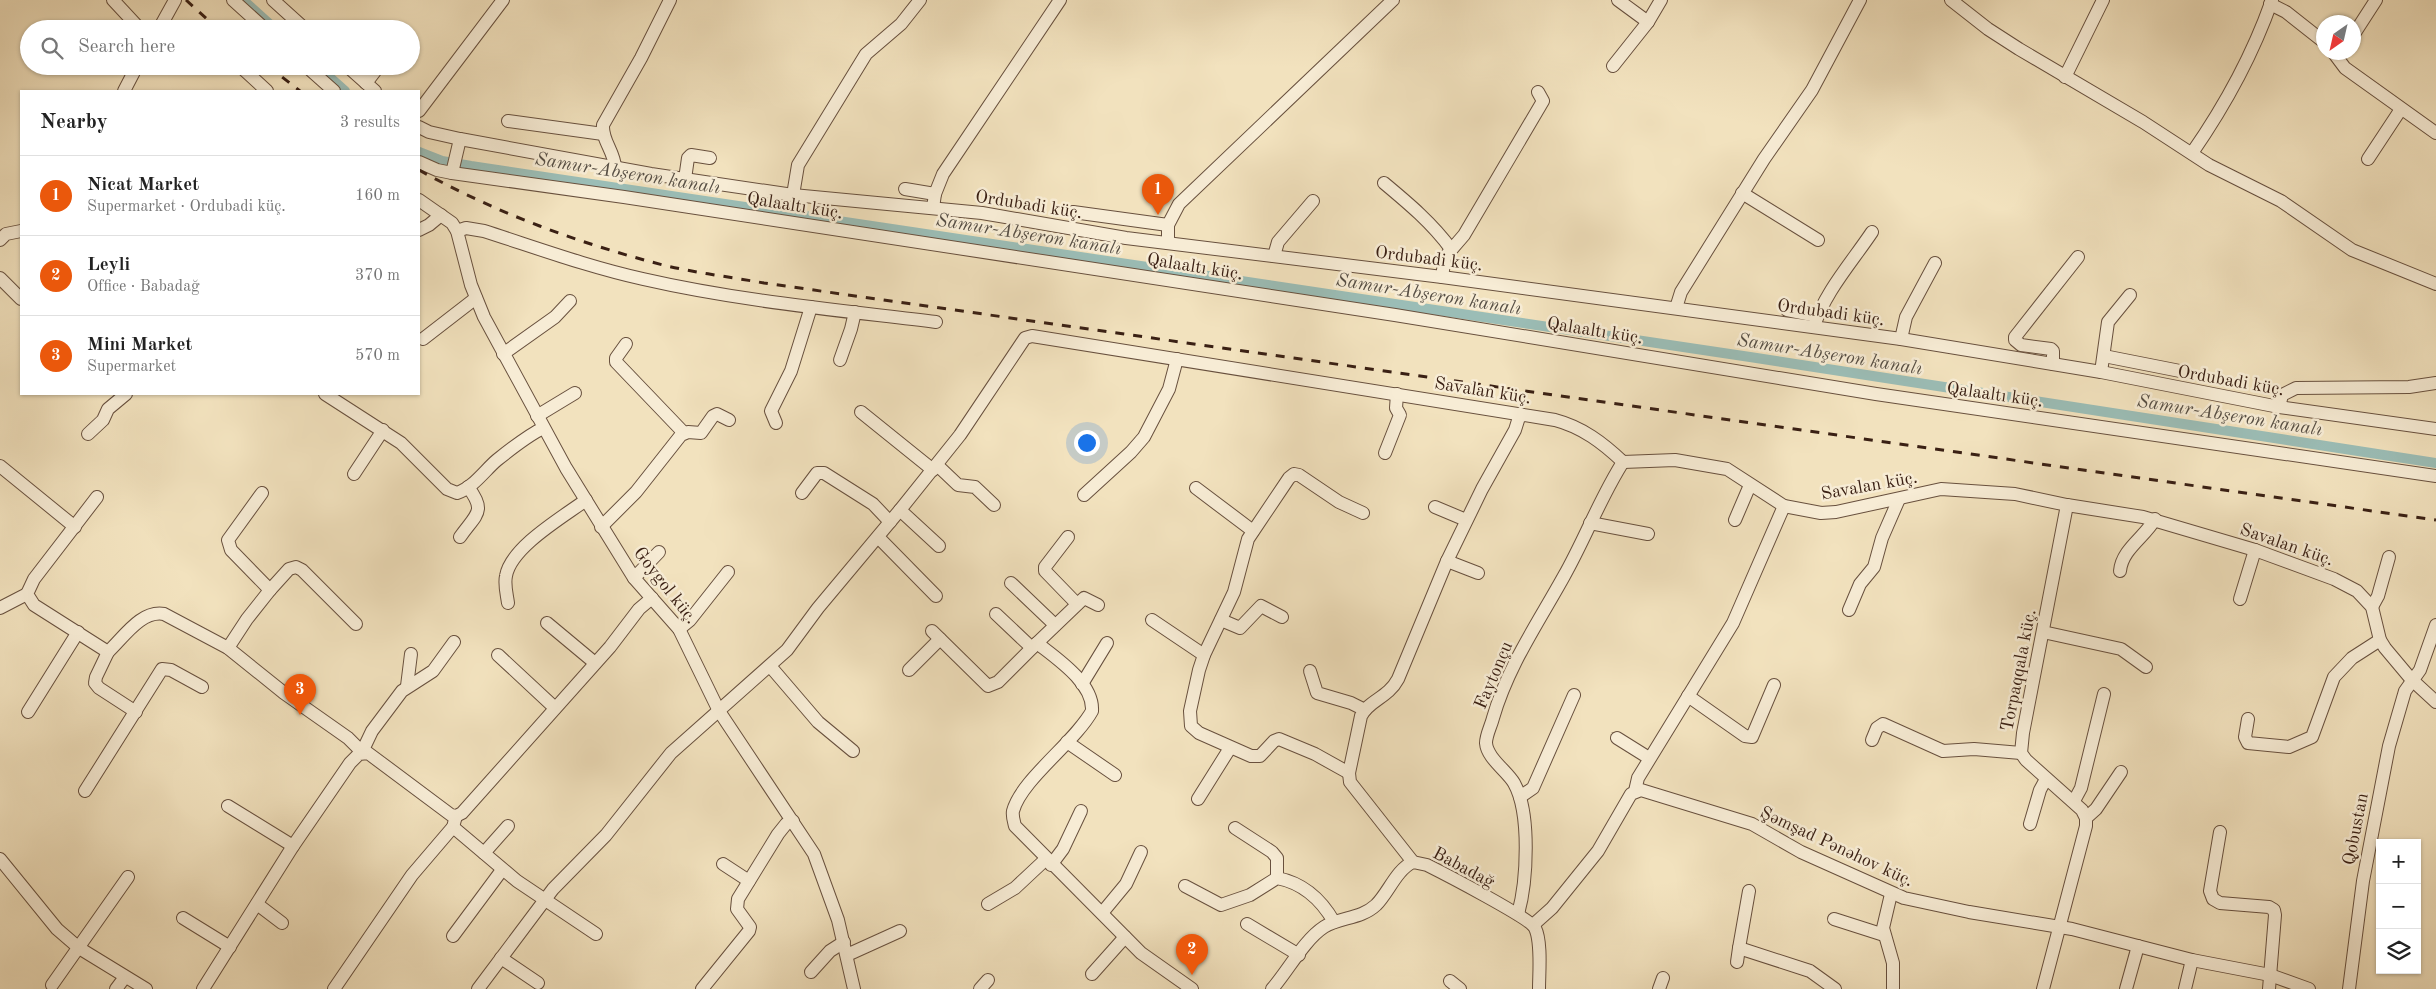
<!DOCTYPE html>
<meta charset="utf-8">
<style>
body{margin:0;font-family:"Old Standard TT",serif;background:#f6f6f6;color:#222}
.controls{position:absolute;right:15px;bottom:15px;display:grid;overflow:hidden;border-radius:0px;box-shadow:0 1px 4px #0004}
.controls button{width:45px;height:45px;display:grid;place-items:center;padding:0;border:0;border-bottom:1px solid #e0e0e0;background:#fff;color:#222;font:25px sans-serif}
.compass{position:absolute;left:2316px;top:15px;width:45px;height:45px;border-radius:50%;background:#fff;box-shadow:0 1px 4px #0004;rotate:214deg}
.you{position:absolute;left:1086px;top:442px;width:18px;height:18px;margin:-12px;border:4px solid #fff;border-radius:50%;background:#1a73e8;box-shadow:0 0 0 8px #1a73e833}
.badge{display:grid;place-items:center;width:32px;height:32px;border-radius:50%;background:#ea580c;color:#fff;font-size:16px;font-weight:700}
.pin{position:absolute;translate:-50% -41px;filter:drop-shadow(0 1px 2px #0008)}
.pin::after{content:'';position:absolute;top:26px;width:18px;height:15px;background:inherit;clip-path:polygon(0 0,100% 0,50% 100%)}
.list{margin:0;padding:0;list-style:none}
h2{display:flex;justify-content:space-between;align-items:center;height:65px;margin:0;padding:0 20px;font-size:21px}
h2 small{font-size:16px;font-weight:400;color:#767676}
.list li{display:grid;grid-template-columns:32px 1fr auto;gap:15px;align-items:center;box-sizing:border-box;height:80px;padding:0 20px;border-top:1px solid #e0e0e0}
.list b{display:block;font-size:19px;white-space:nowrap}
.list p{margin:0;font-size:16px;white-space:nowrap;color:#767676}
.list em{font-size:16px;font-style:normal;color:#767676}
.icon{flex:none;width:28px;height:28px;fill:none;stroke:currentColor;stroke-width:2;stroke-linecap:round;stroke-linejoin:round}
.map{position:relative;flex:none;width:2436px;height:989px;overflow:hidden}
.search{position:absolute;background:#fff;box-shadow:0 1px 4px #0004;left:20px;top:20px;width:400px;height:55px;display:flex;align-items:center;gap:12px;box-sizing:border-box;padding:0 18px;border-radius:28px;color:#767676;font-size:19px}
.panel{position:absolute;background:#fff;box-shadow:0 1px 4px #0004;left:20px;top:90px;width:400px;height:305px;border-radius:0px}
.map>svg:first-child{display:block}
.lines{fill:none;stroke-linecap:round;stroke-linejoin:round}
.canal{stroke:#9bbdb6;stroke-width:10}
.minor-casing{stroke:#68503e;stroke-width:14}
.minor{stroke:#f7ecd5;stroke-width:12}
.rail{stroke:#3a2014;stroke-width:3;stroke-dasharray:9 9;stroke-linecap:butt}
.labels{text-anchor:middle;stroke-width:5;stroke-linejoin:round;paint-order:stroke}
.street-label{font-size:18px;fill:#3a2014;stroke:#f7ecd5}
.water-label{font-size:19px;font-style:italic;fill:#574f45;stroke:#f7ecd5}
</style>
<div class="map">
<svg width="2436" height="989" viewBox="0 0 2436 989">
<rect width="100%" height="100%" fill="#f2e2be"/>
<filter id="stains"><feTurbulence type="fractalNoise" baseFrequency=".004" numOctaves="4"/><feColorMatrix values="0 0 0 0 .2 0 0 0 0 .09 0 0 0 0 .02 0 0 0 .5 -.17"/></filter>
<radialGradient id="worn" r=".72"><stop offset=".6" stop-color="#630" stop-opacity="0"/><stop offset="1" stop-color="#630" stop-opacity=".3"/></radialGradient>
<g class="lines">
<!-- canal -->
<g class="canal">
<polyline points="243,0 275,29"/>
<polyline points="317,66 345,91"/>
<polyline points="419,152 442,161 471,166 1750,357 2436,463"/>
</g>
<defs>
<g id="minor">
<polyline points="113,0 140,29"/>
<polyline points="233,0 265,29"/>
<polyline points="273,0 305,29"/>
<polyline points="1618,0 1648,22"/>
<polyline points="1951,0 1988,29 2019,49 2143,122 2209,165 2281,201 2352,250 2436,284"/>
<polyline points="2270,4 2286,12 2324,42"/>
<polyline points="159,29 175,0"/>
<polyline points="2354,34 2376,0"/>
<polyline points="2333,52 2345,68 2436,133"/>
<polyline points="240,66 267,91"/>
<polyline points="306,66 334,91"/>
<polyline points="347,66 375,91"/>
<polyline points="1613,66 1648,22 1661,0"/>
<polyline points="2065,77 2103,0"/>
<polyline points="366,83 379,66"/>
<polyline points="124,91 137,66"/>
<polyline points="419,111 503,0"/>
<polyline points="508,121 603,134"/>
<polyline points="419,127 429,132 460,139 651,174 793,195 982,213 1126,238 1442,277 1901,339 2101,372 2279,407 2436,429"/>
<path d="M 2192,153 C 2226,104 2252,57 2272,0"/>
<polyline points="2368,159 2401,109"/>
<polyline points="419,162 437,170 452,173 624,197 1395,315 1876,394 2436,476"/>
<path d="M 615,167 C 614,151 602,141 603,125 L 641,58 L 670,0"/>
<polyline points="452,173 460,139"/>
<polyline points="685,179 688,158 691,155 710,158"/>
<path d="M 1384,183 C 1408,203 1432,223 1451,249"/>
<polyline points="905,189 935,194"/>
<polyline points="1742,193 1818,240"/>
<polyline points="793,195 798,165 866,54 901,24 920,0"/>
<polyline points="419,200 452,223 457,231 471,285 484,317 566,468 634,578 679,629 719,711 814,854 838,920 854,989"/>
<polyline points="933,208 935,194 943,174 1060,0"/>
<polyline points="1073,212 1168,225"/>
<polyline points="419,230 429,225 441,215"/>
<path d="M 457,231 L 466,228 L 484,231 C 537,248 589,267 643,279 C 739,301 838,310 936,322"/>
<polyline points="0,240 6,234 21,231"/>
<polyline points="1168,243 1168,225 1179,204 1393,0"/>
<polyline points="1274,256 1278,242 1313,201"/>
<polyline points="1442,277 1445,257 1464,235 1543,101 1538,92"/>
<polyline points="0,278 21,299"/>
<polyline points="1676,308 1681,292 1764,159 1812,90 1860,0"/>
<polyline points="1787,310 1817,316"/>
<path d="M 1814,327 C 1824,293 1852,262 1872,232"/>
<polyline points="423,339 476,298"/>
<polyline points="1901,339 1906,317 1935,263"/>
<polyline points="626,344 616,358 616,362 684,433"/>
<polyline points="503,354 555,317 570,301"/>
<polyline points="2104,356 2180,371"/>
<polyline points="840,360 851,329 855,312"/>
<polyline points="2053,364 2053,351 2051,349 2021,345 2015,340 2015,337 2078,257"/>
<polyline points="2101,372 2108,322 2130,295"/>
<path d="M 325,394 L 401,443 L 447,489 L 457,493 C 473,488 485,470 497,460 C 512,448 527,436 543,428"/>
<polyline points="2279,407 2282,395 2296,388 2409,387 2436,383"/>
<polyline points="861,412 933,470"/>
<polyline points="537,416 575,393"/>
<polyline points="776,423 771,411 791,371 811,307"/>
<polyline points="88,434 103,420 108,409 126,394"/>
<polyline points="1385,453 1400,415 1396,408 1397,394"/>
<polyline points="937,465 958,485 975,487 994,505"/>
<polyline points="0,466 75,527"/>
<polyline points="354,474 383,430"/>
<polyline points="1196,488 1253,531"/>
<polyline points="802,493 817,473 824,473 873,504 890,522"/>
<polyline points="1084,495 1131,452 1144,437 1169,389 1177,359"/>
<path d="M 97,497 L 34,579 L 27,594 L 34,605 L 108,652 C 124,637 141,610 164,614 L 228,648 L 284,693 L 348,738 L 362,752 L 372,731 L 402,691 L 433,671 L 454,642"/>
<polyline points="1435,507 1466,520"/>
<polyline points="900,510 939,546"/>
<polyline points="1735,520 1750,485"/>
<polyline points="1590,523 1648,534"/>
<polyline points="601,527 636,492 681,435 688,432 701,433 713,416 717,414 729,420"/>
<path d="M 460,537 C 476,514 487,512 468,487"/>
<polyline points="878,537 936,596"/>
<polyline points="1068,537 1045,567 1045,571 1077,604"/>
<polyline points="1447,561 1478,573"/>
<path d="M 2120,571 C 2122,549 2145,537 2155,519"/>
<polyline points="634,578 659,552"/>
<polyline points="1011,583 1055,625"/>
<polyline points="270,590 289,569 296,567 302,570 356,624"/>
<polyline points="2240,599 2255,550"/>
<path d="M 508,603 C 507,595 504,585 506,576 C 511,547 563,517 586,500"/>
<path d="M 1098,605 L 1084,598 L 1037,643 C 1056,658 1094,683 1092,711 C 1075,742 1021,780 1013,811 C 1012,816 1014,822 1015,826 L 1141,953 L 1192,989"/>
<polyline points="2372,607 2378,596 2389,557"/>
<polyline points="0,608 27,594"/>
<polyline points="1849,610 1860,584 1874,567 1882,538 1899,499"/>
<polyline points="996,614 1032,648"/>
<polyline points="1152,620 1204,655"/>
<polyline points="1221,620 1240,628 1261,606 1282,617"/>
<polyline points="547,623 595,663"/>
<polyline points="679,629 690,620 728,572"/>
<polyline points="932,631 988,686 998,682 1037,643"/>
<polyline points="2043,632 2121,649 2146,667"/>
<polyline points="228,648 247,619 270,590 231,550 228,540 262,493"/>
<polyline points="108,652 96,677 95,683 99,688 136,712"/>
<polyline points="498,655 555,708"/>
<polyline points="770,666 818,722 853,751"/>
<polyline points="909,670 940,639"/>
<polyline points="1310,671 1317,693 1351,703 1365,710"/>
<polyline points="1082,684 1107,643"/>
<polyline points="407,686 411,654"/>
<polyline points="1688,696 1745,736 1752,737 1774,685"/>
<polyline points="28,712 78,632"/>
<polyline points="2248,719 2245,737 2248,743 2289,747 2312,737 2334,677 2352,658 2380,640"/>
<polyline points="1617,738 1649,758"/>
<polyline points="1872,740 1877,728 1883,724 1943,751 1974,749 2021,753"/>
<polyline points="1067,742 1115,775"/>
<polyline points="1349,773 1315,754 1279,739 1274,741 1260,756 1251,756 1199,733 1191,726 1190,711 1199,670 1204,655 1234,592 1248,539 1289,478 1294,474 1299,475 1339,502 1363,513"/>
<polyline points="85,791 162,669 171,670 202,687"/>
<polyline points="1635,791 1638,778 1733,623 1784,506"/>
<polyline points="1520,797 1533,788 1574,695"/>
<polyline points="1198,799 1230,748"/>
<polyline points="2074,801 2081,788 2104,694"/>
<polyline points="228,806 293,846"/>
<polyline points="2086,818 2096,809 2121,772"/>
<polyline points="2030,824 2040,790 2046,779"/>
<polyline points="453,827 517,881 596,934"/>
<polyline points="1235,828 1272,852 1277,858 1277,878"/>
<polyline points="2220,832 2210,891 2213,899 2220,903 2269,907 2274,910 2275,915 2269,989"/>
<polyline points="484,853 508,826"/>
<polyline points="0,859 57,929 79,948 146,989"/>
<path d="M 1413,862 L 1350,782 L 1349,773 L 1361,716 C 1369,700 1388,698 1398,679 L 1447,561 L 1482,489 L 1515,430 L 1520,414"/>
<polyline points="723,864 749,881"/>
<polyline points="1051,865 1063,849 1081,811"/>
<path d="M 1185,886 L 1221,905 L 1250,895 L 1277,878 C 1303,883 1321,899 1334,922"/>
<polyline points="1749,891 1739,948 1810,971 1835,989"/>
<polyline points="1891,894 1883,928 1893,963 1893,989"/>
<polyline points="257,904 282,923"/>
<polyline points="988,904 1015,888 1046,859"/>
<polyline points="1102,913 1126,884 1141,852"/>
<path d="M 1518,914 C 1527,882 1531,813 1514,783 C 1507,771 1487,758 1486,743 C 1486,735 1491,726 1493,718 C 1508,666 1538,623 1564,576 C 1585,539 1600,498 1623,462"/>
<polyline points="183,918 230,947"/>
<polyline points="1834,919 1884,935"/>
<polyline points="1247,924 1299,955"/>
<polyline points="1533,925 1552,908 1598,851 1631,794 1641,790 1752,824 1801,852 1904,898 1969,912 2072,929 2192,960 2270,975 2309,989"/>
<polyline points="453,936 502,870"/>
<polyline points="847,955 900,931"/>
<polyline points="501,958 538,983"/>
<polyline points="1737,962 1739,948"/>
<polyline points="811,972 830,951 844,942"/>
<polyline points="1092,974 1125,937"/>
<polyline points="1450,981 1460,989"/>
<polyline points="52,985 128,877"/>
<polyline points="116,989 125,977"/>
<polyline points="203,989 293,846 350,763 359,754 368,753 451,815 456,816 462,813 610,647 639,609 652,598"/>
<polyline points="334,989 412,875 453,827 456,816"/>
<path d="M 478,989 L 553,889 L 606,835 L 671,753 L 787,650 L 818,608 L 900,510 L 960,435 L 1025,338 L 1032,336 L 1555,420 C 1582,427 1603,443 1623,462 L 1675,460 L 1727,469 L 1784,506 L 1821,513 L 1836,512 L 1941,489 L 2015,494 L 2067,505 L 2143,517 L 2255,550 L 2334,579 L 2357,591 L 2372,607 L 2380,640 L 2385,648 L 2411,679 L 2436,702"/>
<polyline points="702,989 749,931 750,927 737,909 738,899 778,834 786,824 793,821"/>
<polyline points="980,989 988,980"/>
<path d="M 1272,989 C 1288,971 1304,940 1324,927 C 1340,917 1361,919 1376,905 C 1389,892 1396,870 1413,862 L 1427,865 C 1443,873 1530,918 1535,928 C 1542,942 1539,973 1539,989"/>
<polyline points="1659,989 1663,978"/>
<polyline points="2043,989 2086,826 2086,818 2082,810 2026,760 2021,753 2023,733 2067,505"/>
<polyline points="2126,989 2138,946"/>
<polyline points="2185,989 2192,960"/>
<polyline points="2349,989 2363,881 2389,746 2405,691 2420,670 2436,625"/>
</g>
</defs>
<!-- minor casing -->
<use href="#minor" class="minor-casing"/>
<!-- minor -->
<use href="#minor" class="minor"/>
<!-- rail -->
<g class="rail">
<polyline points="186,0 218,29"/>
<polyline points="268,66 300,91"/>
<path d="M 419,170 C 496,213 578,243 663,265 C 696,273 731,277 764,283 L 2436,520"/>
</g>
</g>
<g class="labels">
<!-- street labels -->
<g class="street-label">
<text transform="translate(1029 204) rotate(9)" y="6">Ordubadi küç.</text>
<text transform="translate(795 205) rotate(9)" y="6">Qalaaltı küç.</text>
<text transform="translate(1429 258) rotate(7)" y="6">Ordubadi küç.</text>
<text transform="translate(1195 266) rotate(9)" y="6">Qalaaltı küç.</text>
<text transform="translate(1831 312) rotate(8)" y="6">Ordubadi küç.</text>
<text transform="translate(1595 330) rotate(9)" y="6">Qalaaltı küç.</text>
<text transform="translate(2231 380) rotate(10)" y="6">Ordubadi küç.</text>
<text transform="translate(1483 390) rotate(9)" y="6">Savalan küç.</text>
<text transform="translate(1995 394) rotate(8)" y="6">Qalaaltı küç.</text>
<text transform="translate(1869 485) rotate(-10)" y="6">Savalan küç.</text>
<text transform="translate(2287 544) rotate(19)" y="6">Savalan küç.</text>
<text transform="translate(666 585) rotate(52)" y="6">Goygol küç.</text>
<text transform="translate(2018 670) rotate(-79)" y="6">Torpaqqala küç.</text>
<text transform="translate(1493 675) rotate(-67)" y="6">Faytonçu</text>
<text transform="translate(2355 829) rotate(-79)" y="6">Qobustan</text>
<text transform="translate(1837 846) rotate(25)" y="6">Şəmşad Pənəhov küç.</text>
<text transform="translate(1464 867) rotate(28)" y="6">Babadağ</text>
</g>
<!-- water labels -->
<g class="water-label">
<text transform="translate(628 172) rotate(9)" y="7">Samur-Abşeron kanalı</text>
<text transform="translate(1029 233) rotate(9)" y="7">Samur-Abşeron kanalı</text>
<text transform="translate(1429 293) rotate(9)" y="7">Samur-Abşeron kanalı</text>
<text transform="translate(1830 353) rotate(9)" y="7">Samur-Abşeron kanalı</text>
<text transform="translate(2230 414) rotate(9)" y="7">Samur-Abşeron kanalı</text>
</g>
</g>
<rect width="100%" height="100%" filter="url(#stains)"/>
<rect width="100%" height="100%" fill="url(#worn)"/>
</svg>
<div class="controls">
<button>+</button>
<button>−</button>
<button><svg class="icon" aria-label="layers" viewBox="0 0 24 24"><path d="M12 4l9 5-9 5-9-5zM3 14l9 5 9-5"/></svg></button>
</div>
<svg class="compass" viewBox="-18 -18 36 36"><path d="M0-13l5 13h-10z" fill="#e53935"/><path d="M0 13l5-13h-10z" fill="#767676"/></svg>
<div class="you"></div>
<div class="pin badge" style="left:1158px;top:215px">1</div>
<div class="pin badge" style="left:1192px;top:975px">2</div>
<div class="pin badge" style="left:300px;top:715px">3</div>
<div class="search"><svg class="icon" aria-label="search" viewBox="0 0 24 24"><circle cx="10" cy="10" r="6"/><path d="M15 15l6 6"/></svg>Search here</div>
<section class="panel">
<h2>Nearby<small>3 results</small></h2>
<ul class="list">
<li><span class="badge">1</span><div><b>Nicat Market</b><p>Supermarket · Ordubadi küç.</p></div><em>160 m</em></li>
<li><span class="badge">2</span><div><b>Leyli</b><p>Office · Babadağ</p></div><em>370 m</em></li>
<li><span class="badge">3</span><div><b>Mini Market</b><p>Supermarket</p></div><em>570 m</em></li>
</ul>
</section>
</div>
